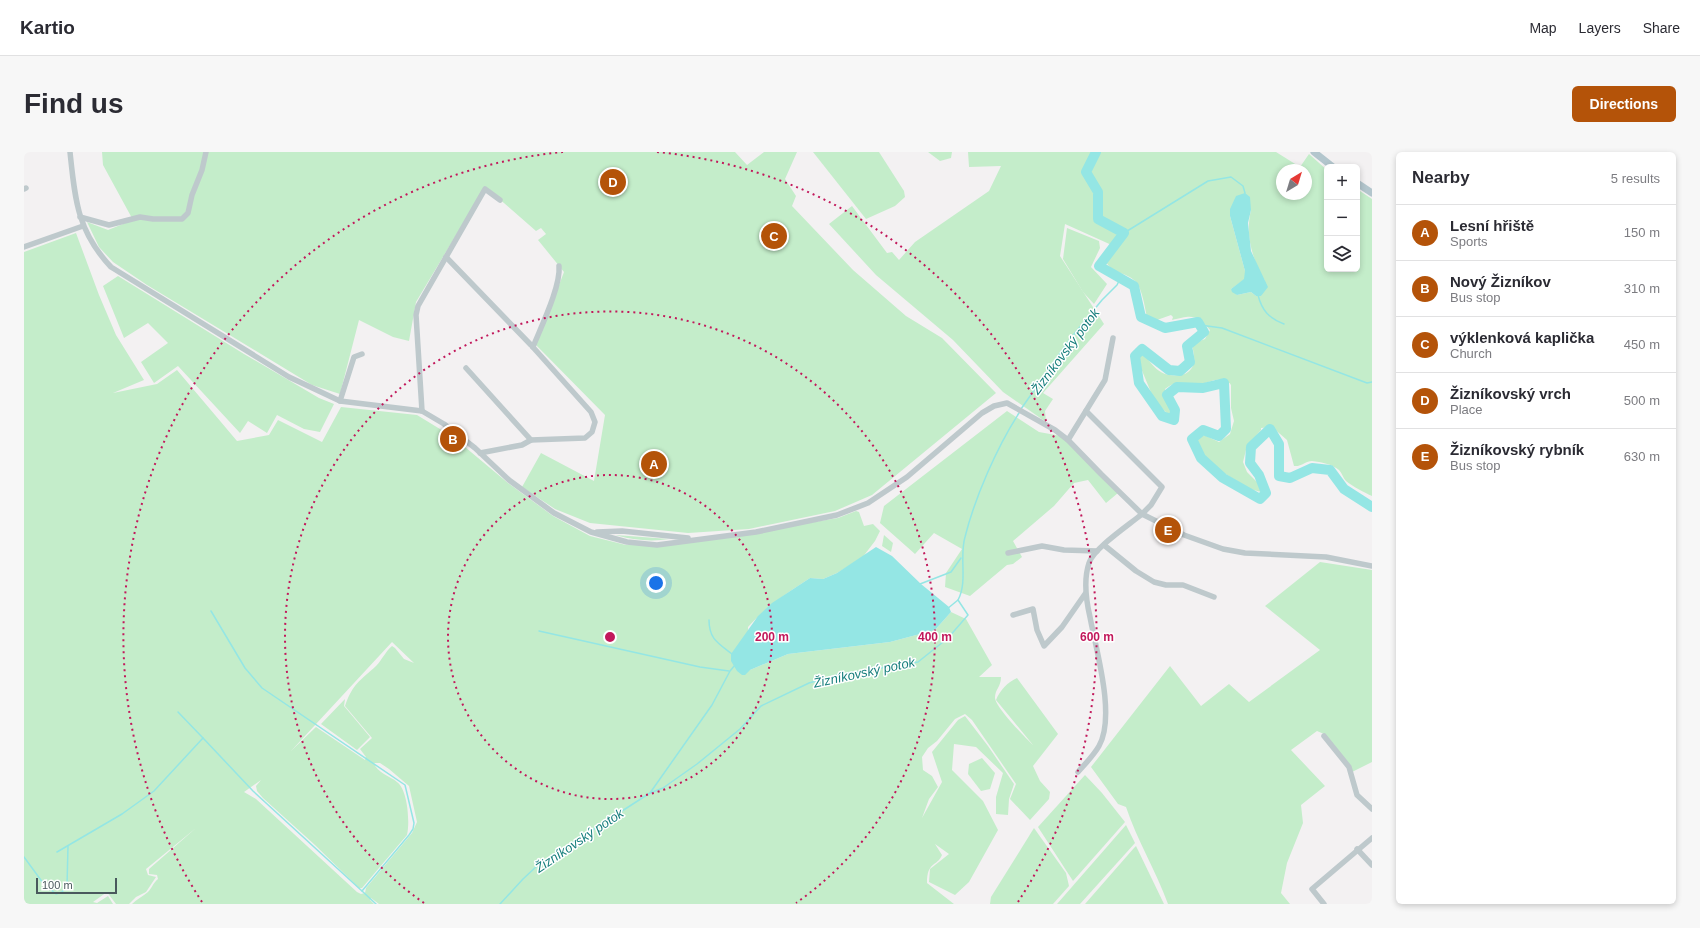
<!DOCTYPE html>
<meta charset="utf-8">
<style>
body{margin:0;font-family:Helvetica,sans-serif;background:#f7f7f7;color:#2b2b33}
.controls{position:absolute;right:12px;top:12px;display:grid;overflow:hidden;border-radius:6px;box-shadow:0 2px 6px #0003}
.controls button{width:36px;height:36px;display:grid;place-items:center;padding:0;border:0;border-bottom:1px solid #e1e1e2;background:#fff;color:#2b2b33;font:20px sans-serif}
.compass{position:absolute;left:1252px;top:12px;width:36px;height:36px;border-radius:50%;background:#fff;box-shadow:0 2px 6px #0003;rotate:38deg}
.scale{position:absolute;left:12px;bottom:10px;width:81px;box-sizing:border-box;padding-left:4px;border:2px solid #4a595d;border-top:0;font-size:11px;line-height:14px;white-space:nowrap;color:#4a595d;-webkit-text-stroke:3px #fff;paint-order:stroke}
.you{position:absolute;left:632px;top:431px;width:14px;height:14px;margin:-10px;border:3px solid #fff;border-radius:50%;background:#1a73e8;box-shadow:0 0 0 6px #1a73e833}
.badge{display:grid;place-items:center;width:26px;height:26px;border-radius:50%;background:#b45309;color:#fff;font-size:13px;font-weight:700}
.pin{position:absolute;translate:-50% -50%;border:2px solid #fff;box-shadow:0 1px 4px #0006}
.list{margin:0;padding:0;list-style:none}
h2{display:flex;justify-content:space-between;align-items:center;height:52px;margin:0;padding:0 16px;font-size:17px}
h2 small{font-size:13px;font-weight:400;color:#7c7c81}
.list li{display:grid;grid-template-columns:26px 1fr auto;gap:12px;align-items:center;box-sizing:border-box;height:56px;padding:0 16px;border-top:1px solid #e1e1e2}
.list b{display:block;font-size:15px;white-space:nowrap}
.list p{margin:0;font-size:13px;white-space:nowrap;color:#7c7c81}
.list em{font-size:13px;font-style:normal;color:#7c7c81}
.icon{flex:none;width:22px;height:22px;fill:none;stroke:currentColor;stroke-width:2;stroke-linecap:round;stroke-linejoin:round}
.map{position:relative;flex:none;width:1348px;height:752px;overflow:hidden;border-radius:6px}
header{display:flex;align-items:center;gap:24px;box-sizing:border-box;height:56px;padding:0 20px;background:#fff;border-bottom:1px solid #e1e1e2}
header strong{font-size:19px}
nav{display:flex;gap:22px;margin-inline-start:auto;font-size:14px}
.intro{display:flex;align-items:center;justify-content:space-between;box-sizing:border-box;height:96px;padding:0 24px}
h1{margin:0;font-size:28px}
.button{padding:10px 18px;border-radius:6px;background:#b45309;color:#fff;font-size:14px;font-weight:700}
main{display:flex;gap:24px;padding:0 24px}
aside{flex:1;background:#fff;border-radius:6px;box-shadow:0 2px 6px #0003}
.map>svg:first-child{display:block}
.green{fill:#c4edca;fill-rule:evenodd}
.water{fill:#94e6e4}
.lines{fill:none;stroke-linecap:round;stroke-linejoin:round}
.stream{stroke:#94e6e4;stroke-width:1.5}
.river{stroke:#94e6e4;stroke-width:10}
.minor{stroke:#bec9cc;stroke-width:5.5}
.major{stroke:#b3c6cd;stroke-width:7}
.ring{fill:none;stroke:#c2185b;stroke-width:2;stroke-dasharray:2 4}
.labels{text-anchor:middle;stroke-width:3;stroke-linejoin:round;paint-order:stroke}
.water-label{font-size:13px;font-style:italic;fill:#167e7c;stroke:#fff}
.centre{fill:#c2185b;stroke:#fff;stroke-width:2}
.ring-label{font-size:12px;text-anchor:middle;font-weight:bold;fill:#c2185b;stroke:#fff;stroke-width:3;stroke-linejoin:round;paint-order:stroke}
</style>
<header>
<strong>Kartio</strong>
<nav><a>Map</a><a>Layers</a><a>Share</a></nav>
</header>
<div class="intro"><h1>Find us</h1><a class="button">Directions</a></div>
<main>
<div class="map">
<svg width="1348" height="752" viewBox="0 0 1348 752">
<rect width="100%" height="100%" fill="#f3f1f2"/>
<!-- green -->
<g class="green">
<polygon points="78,0 711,0 723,13 740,0 773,0 761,27 772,44 768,54 829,118 882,164 918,186 972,241 848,343 811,359 725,377 664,381 566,371 531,357 498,335 517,301 570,329 581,263 512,193 540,120 514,88 522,82 517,76 512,79 465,38 459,38 392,150 385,189 369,185 335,168 316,242 288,233 123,133 89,110 75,95 63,70 84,78 109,68 79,13"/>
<polygon points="789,0 855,0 880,39 881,45 871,54 842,67"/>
<polygon points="904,0 928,0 927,6 916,9"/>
<path d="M 944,0 L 1252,0 L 1276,15 L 1285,2 L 1303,18 L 1303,117 L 1333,117 L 1333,37 L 1348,47 L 1348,344 C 1341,341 1328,334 1322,329 C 1319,326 1318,321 1315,318 C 1308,312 1297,310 1288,309 C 1282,309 1277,315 1270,314 L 1263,288 L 1248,275 L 1237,276 L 1237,278 L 1223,294 L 1219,310 L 1223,320 L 1233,330 L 1237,340 L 1226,337 L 1185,312 L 1171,285 L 1173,283 L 1182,284 L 1195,290 L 1206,282 L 1210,269 L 1207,256 L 1207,233 C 1199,221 1182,232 1171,234 C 1157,236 1157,225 1141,237 L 1141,245 L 1148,262 L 1145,263 L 1131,250 L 1114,209 L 1117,201 L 1119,200 C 1129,215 1137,226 1157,223 C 1163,222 1168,218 1170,211 C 1171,206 1169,198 1168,192 L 1181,187 L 1186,178 C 1172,162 1168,163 1148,168 L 1149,165 L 1147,163 L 1133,168 L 1123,165 C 1121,156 1118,135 1111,129 C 1102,120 1089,122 1082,110 L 1089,96 L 1092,95 L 1041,72 L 1036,104 L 1080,172 L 1019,241 L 1029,247 L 1021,259 L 1022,270 L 979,240 L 929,188 L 852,123 L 805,72 L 828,54 L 863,101 L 868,100 L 875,108 L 891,90 L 965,39 L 977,14 L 945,15 ZM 1258,18 L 1282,18 L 1282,42 L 1258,42 ZM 1227,58 C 1221,83 1228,107 1241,129 L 1237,144 L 1232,144 L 1227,140 L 1213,143 L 1207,137 L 1221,127 L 1221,119 L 1206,64 Z"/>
<polygon points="1043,76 1075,89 1076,96 1067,115 1083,132 1070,152 1059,140 1039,107"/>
<path d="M 52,81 L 75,143 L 92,183 L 120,228 L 89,241 L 133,232 L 153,218 L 213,289 L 245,283 L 254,268 L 298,290 L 317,255 L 393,263 L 429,285 L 484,331 L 529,364 L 566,384 L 602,393 L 676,389 L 814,366 L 832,359 L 835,360 L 840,374 L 849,372 L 856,379 L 851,389 L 838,406 L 813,421 L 799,427 L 786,426 C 763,441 743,454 724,475 L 726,518 L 764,502 L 866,490 L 911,478 L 927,460 L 942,467 L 968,513 L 955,525 L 977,525 C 977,535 971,537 971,546 C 972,556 1001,585 1009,593 L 972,548 C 976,538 984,530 993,526 L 1034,582 L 1009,614 L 1016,629 L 1026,640 L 1025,647 L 1006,668 L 986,647 L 992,632 L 948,568 L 941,562 L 931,567 L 913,589 L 904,596 L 898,605 L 899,618 L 908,624 L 914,635 L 905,647 L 898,666 L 918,630 L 908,600 L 934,568 L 941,564 L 964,594 L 990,632 L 985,647 L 984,663 L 972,662 L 972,645 L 979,621 L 952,595 L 930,592 L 928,618 L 959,649 L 974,678 L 945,730 L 931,743 L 905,730 L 906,717 L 925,702 L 911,692 L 918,703 C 913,715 903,709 903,731 L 930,752 L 355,752 L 347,746 L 346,748 L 350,752 L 108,752 C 113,747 118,745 124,740 C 128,736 129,731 134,727 L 133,723 L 125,722 L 125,717 L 172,676 L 122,717 L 124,723 L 132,725 L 122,740 L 112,745 L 105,752 L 92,752 L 83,740 L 69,750 L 73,751 L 84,744 L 89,752 L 0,752 L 0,100 ZM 368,490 L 390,511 L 380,507 L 371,496 L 368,494 C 361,500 358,508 352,514 C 336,529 329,531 321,554 L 348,586 L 336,597 L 342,605 L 341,608 L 292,575 L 267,599 ZM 350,611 L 356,611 L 365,617 L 385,634 L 393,670 L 388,681 L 342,736 L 341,741 L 337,742 L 333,740 L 232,647 L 220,640 L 237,628 L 232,634 L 233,639 L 239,646 L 291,693 L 335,736 L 338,736 L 383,683 C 386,671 384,638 373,630 C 366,624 353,621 350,611 Z"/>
<polygon points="94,124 220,202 295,246 310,252 296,280 280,277 253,263 243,281 224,269 216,281 154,214 130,231 117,210 144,191 124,171 100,186 79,134"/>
<polygon points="983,259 1015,280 1037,284 1094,341 1082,351 1064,328 1050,331 1030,354 989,389 998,405 989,412 983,413 946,444 921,435 922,421 938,397 910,381 891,402 856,371 860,354"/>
<path d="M 591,383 L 645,387 C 627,390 609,388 591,383 Z"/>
<polygon points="860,383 869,391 867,400 858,394"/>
<path d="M 1296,410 L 1348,418 L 1348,610 L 1328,620 L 1300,582 L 1293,579 L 1267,598 L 1301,634 L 1277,653 L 1279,671 L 1263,711 L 1257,741 L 1266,752 L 1144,752 C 1132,719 1113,688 1102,655 L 1094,652 L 1067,615 L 1146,514 L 1177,554 L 1205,532 L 1225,550 L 1296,498 L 1241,454 Z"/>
<polygon points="321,547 320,554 346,585 333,598 297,572"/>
<polygon points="958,606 971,621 966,637 957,639 944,622 945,612"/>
<polygon points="1061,623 1078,641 1101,670 1049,729 1014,675"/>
<polygon points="1102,673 1111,691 1056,752 1033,752"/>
<polygon points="1010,676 1042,721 1045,734 1029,752 966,752 967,745"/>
<polygon points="1112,694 1140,752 1061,752 1110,696"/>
</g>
<!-- water -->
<g class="water">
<polygon points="1221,41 1226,45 1227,58 1224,71 1227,99 1244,135 1237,144 1232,144 1227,140 1213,143 1208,140 1207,137 1220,127 1221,119 1206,64 1206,57 1212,44"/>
<polygon points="852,395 868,404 897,432 925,455 927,460 911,478 866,490 764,502 726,518 721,523 718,523 713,519 707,509 707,502 734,464 748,451 786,426 799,427 813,421"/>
</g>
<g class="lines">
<!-- stream -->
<g class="stream">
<polyline points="1100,81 1184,29 1207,25 1219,34 1221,41"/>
<path d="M 1234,143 C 1238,159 1245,166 1260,172"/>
<polyline points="1176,173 1198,176 1343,231 1348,230"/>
<polyline points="997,257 1046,187 1078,148 1093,133 1096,127"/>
<polyline points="896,432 927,420 937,406"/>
<polyline points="923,457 934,448"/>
<polyline points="187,459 221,516 238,536 381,633 390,671 389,677 385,683 338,739 352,752"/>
<path d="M 685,468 C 685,487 694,491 708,502"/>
<polyline points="515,479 676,515 705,519"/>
<polyline points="154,560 179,586"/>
<polyline points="626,641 688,553 706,519 711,513"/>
<polyline points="33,700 98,662 130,639 179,586 229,639 338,739"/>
<polyline points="0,705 19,731 32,742 38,740 43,734 44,694"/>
<path d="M 476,752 L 499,727 L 514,713 L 626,641 L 639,636 L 673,612 L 716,577 L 737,554 L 785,531 L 813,523 L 894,510 L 924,486 L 944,463 L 934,448 C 944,430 935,405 941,385 C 951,345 973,295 995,261"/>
</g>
<!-- river -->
<polyline class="river" points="1072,0 1062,20 1074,40 1074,67 1100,81 1075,114 1110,134 1117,165 1141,176 1174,170 1180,180 1163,194 1166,210 1156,219 1145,218 1118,197 1111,204 1115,231 1138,264 1150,268 1151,258 1143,243 1153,235 1179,236 1200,231 1202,277 1195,284 1179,278 1168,287 1177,306 1199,326 1236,347 1242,341 1235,323 1226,311 1227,295 1246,277 1255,292 1255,324 1266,326 1288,316 1306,318 1320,337 1348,355"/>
<!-- minor -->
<g class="minor">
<path d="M 46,0 C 51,47 53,79 87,115 L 265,225 L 316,249 L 398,259 L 420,272 L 451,296 L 485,328 L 530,361 L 567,380 L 603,390 L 633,393 L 732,380 L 813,363 L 844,351 L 883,325 L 958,261 L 970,254 L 983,251 L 1031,278 L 1044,288 L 1077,322 L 1118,362 L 1127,353 L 1138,335 L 1062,259"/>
<polyline points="0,37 2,36"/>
<polyline points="56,65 85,73 116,65 129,67 158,67 164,61 168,43 178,18 182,0"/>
<polyline points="0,95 59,74"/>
<polyline points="422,105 507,193 567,260 571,270 568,280 561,286 507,288 498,293 456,301"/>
<path d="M 509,195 C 517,175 537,134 535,114"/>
<polyline points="442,216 507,288"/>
<polyline points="316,249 330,205 338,202"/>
<polyline points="398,259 392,163 394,154 461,37 476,48"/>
<polyline points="1044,288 1081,228 1089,186"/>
<polyline points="573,380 598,379 664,386"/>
<polyline points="1080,393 1112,419 1130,430 1142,433 1159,433 1190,445"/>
<polyline points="984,401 1018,394 1040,398 1073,399"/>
<polyline points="989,463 1009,457 1013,478 1020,494 1038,475 1061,442"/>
<polyline points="1300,584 1325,615 1333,643 1348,657"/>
<path d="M 1054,620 C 1061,612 1070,603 1075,594 C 1092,564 1072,498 1066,465 C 1062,448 1059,429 1065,411 C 1070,396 1105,373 1118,362 L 1160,383 L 1199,397 L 1221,401 L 1302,405 L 1348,414"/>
<polyline points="1333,697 1348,713"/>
<polyline points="1300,752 1288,737 1348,686"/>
</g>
<!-- major -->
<g class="major">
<polyline points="1290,0 1309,15"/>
<polyline points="1333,31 1348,41"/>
</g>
</g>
<!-- distance rings -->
<g class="ring">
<circle cx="586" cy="485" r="162"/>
<path d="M400 751A325 325 0 1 1 772 751"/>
<path d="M178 750A487 487 0 0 1 539 0M633 0A487 487 0 0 1 994 750"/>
</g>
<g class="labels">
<!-- water labels -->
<g class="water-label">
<text transform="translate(1041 199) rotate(-53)" y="5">Žizníkovský potok</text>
<text transform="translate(840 520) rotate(-12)" y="5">Žizníkovský potok</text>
<text transform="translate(555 688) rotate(-34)" y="5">Žizníkovský potok</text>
</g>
</g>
<circle cx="586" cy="485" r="6" class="centre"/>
<g class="ring-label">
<text x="748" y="489">200 m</text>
<text x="911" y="489">400 m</text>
<text x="1073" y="489">600 m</text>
</g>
</svg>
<div class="controls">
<button>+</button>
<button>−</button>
<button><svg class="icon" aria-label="layers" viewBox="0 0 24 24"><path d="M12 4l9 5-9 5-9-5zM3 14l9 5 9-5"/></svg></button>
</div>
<svg class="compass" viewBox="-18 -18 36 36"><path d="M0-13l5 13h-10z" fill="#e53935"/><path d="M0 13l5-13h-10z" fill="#7c7c81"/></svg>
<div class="scale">100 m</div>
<div class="you"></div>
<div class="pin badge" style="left:630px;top:312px">A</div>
<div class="pin badge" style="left:429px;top:287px">B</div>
<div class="pin badge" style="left:750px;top:84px">C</div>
<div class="pin badge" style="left:589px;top:30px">D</div>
<div class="pin badge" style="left:1144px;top:378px">E</div>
</div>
<aside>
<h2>Nearby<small>5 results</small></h2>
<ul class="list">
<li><span class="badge">A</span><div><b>Lesní hřiště</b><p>Sports</p></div><em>150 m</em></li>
<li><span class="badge">B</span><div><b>Nový Žizníkov</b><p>Bus stop</p></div><em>310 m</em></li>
<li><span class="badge">C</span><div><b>výklenková kaplička</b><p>Church</p></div><em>450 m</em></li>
<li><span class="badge">D</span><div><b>Žizníkovský vrch</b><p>Place</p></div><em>500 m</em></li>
<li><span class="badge">E</span><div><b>Žizníkovský rybník</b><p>Bus stop</p></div><em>630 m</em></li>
</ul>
</aside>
</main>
